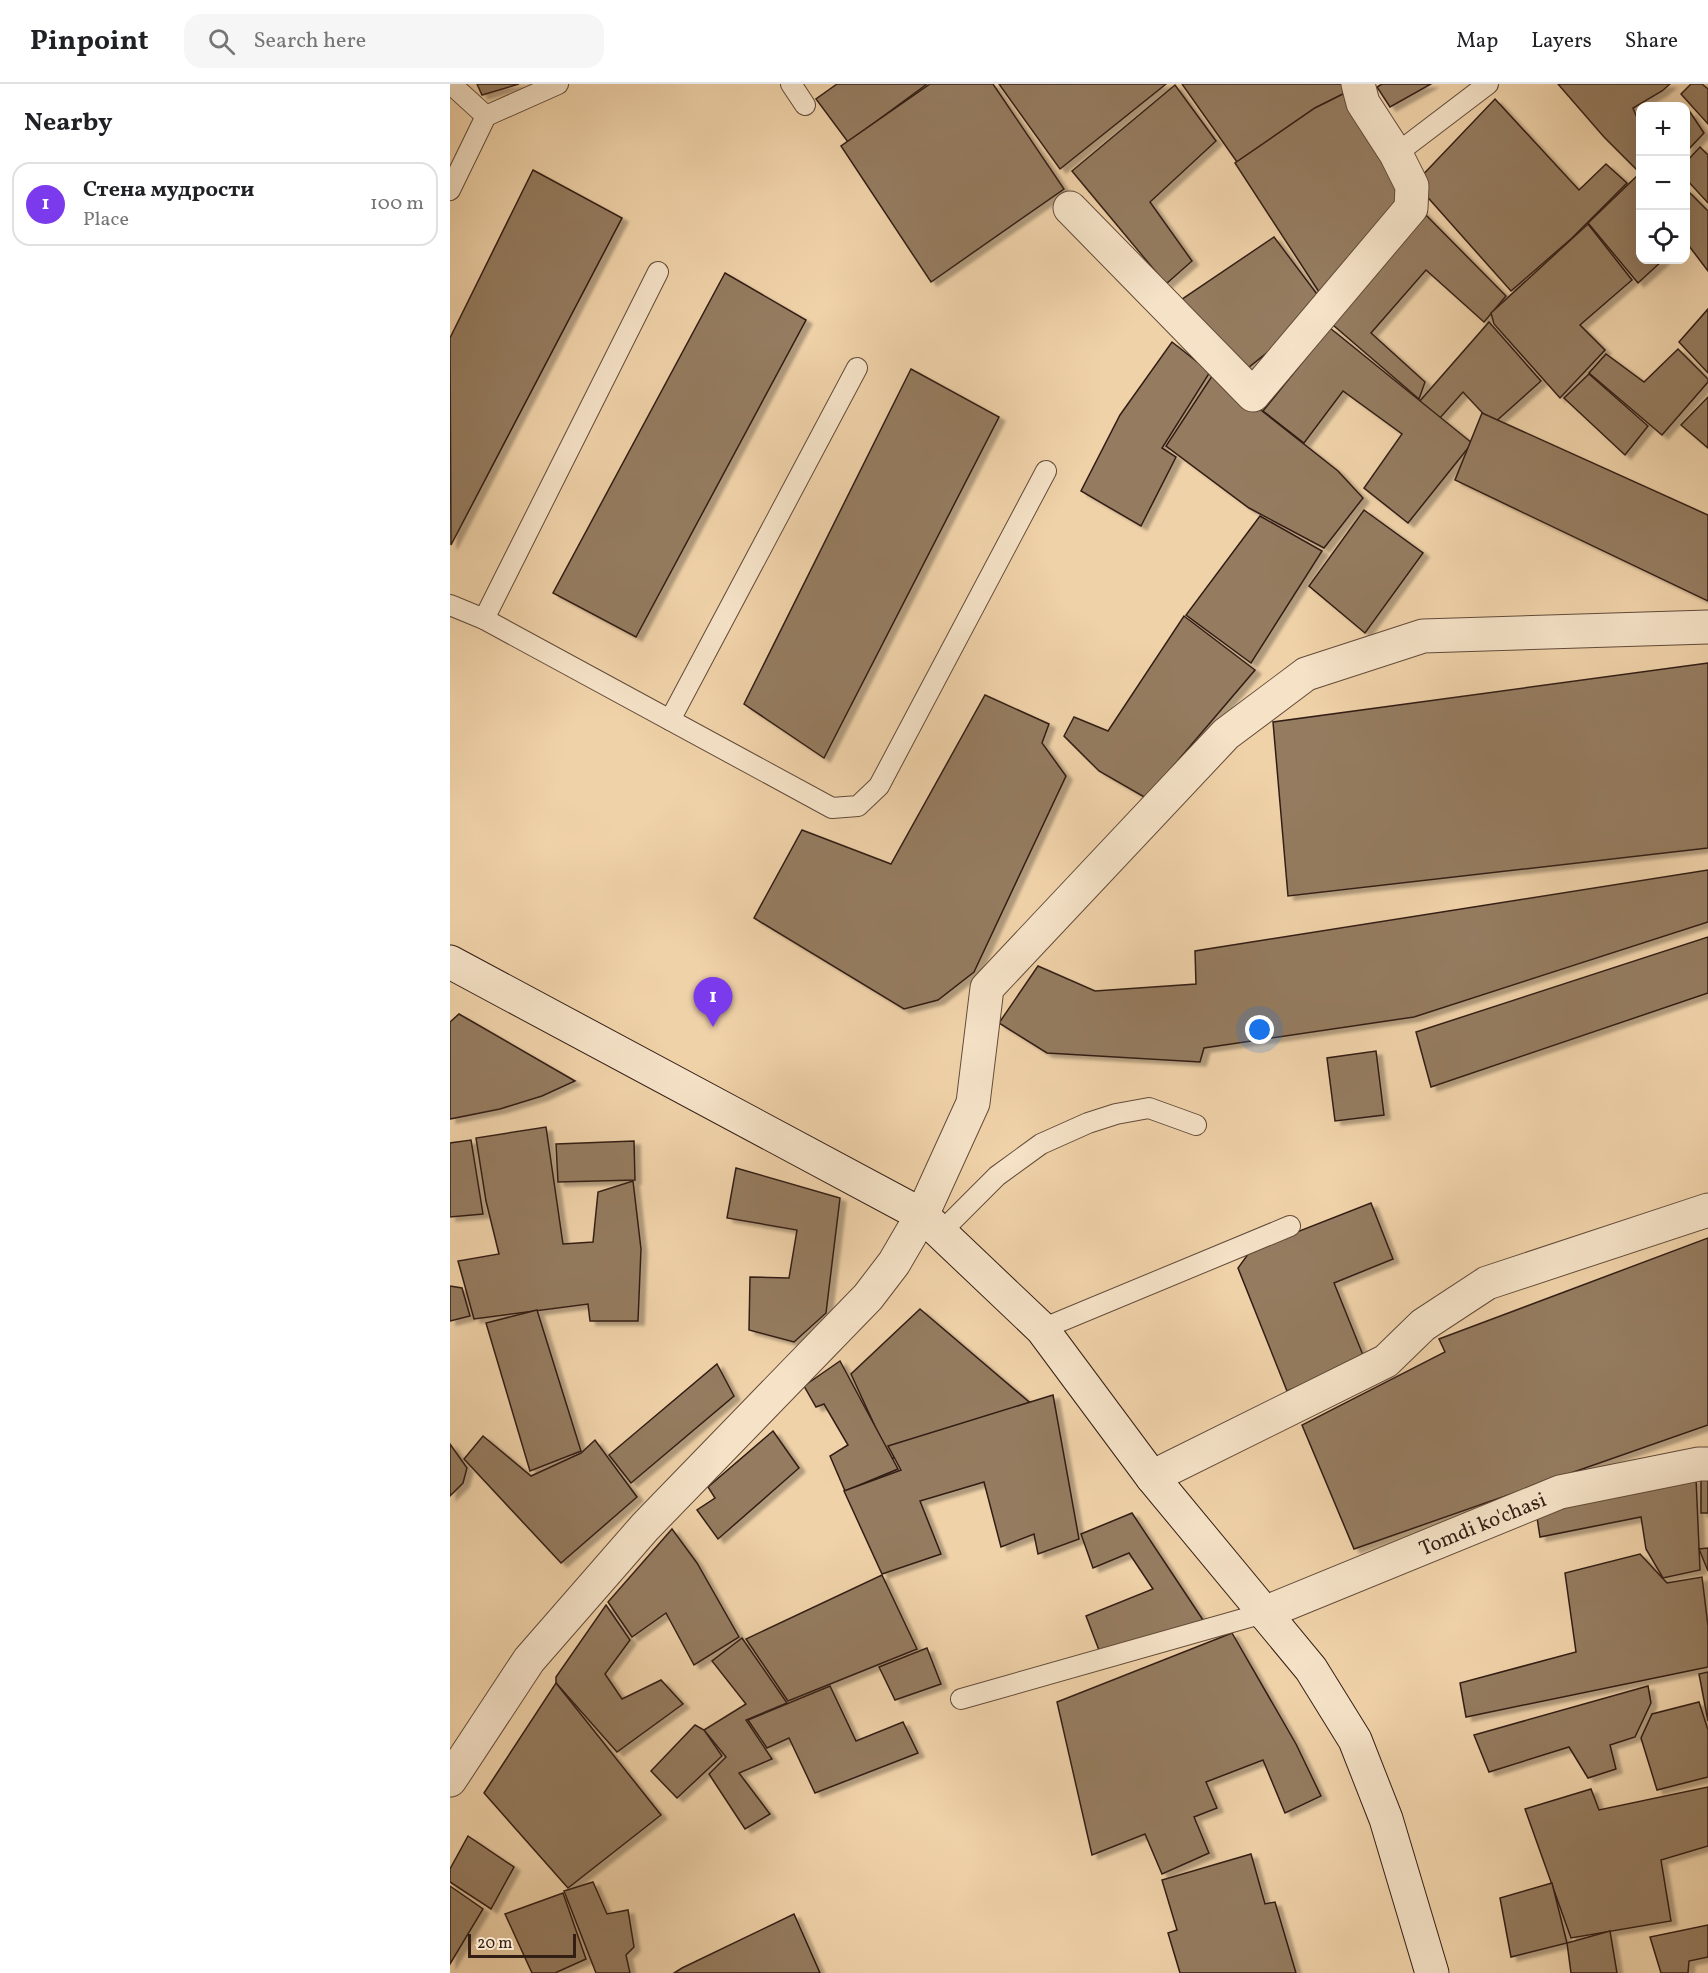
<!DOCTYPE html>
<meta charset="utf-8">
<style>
body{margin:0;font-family:Vollkorn,serif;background:#f6f6f6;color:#202124}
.controls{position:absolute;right:18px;top:18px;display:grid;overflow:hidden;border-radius:12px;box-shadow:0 6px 24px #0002}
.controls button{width:54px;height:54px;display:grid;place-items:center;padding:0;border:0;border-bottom:2px solid #e0e0e0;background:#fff;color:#202124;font:30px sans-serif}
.scale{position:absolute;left:18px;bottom:15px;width:108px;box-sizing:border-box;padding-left:6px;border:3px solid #331e14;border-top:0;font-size:16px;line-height:21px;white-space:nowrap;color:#331e14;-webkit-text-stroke:4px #f5e2c7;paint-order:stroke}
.you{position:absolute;left:810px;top:946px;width:21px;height:21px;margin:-15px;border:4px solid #fff;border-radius:50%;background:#1a73e8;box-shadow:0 0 0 9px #1a73e833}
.badge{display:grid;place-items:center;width:39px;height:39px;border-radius:50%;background:#7c3aed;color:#fff;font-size:20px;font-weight:700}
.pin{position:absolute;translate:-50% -50px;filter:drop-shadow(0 2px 3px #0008)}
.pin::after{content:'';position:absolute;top:32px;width:21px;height:18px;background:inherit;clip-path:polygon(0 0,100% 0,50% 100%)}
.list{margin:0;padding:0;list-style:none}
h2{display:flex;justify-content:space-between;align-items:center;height:78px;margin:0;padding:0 24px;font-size:26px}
h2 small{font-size:20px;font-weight:400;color:#757577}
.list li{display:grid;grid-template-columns:39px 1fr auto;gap:18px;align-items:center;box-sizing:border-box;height:84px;margin:0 12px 12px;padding:0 12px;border:2px solid #e0e0e0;border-radius:18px}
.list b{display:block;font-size:22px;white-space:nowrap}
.list p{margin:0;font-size:20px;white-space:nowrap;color:#757577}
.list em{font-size:20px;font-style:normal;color:#757577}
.icon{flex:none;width:33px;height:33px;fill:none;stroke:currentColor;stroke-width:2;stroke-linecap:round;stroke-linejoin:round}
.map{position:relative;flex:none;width:1258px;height:1889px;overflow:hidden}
header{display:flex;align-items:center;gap:36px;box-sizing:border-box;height:84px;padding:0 30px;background:#fff;border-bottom:2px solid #e0e0e0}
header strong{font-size:28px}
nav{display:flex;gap:33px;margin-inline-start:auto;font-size:21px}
.search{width:420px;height:54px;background:#f6f6f6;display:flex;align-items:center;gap:15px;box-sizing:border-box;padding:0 21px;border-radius:18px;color:#757577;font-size:22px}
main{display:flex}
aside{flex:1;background:#fff}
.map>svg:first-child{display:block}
.building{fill:#957c61;stroke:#331e14;stroke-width:1.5;filter:url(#shadow)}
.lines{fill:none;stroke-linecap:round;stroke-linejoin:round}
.service-casing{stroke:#624b39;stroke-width:22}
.minor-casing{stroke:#624b39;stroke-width:35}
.secondary-casing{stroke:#331e14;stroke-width:35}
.service{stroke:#f5e2c7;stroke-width:20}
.minor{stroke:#f5e2c7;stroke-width:33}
.secondary{stroke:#f5e2c7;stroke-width:33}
.labels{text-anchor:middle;stroke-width:5;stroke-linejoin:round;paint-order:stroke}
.street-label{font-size:21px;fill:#331e14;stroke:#f5e2c7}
</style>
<header>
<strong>Pinpoint</strong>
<div class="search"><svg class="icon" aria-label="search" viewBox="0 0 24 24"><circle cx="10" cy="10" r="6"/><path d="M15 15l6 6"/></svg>Search here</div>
<nav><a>Map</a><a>Layers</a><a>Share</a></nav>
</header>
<main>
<aside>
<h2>Nearby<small></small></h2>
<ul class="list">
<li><span class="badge">1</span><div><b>Стена мудрости</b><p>Place</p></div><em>100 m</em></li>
</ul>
</aside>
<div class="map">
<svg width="1258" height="1889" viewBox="0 0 1258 1889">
<defs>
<filter id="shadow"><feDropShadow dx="6" dy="4" stdDeviation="1.5" flood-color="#0004"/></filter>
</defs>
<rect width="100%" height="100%" fill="#f0d2a9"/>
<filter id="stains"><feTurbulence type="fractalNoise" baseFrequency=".00333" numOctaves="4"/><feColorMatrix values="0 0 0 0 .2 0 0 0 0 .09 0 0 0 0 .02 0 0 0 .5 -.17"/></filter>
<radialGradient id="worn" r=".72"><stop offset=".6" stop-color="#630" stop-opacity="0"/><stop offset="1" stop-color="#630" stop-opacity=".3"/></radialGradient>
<!-- building -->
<g class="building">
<polygon points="27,0 69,0 32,11"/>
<polygon points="387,0 477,0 398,58 366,15"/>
<polygon points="480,0 543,0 614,105 481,198 391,62"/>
<polygon points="549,0 716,0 610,85"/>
<polygon points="732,0 908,0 909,2 865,24 787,78"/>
<polygon points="932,0 981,0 940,23 927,3"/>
<polygon points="1108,0 1220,0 1212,7 1183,24 1190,41 1190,89 1154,53"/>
<polygon points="1241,0 1252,0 1258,5 1258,40 1231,10"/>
<polygon points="725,1 766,57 700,118 742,177 716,200 622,87"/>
<polygon points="909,2 962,102 871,211 785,79 865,24"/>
<polygon points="1045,15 1129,106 1156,80 1177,99 1122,154 1061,207 965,99"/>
<polygon points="1240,28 1254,49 1236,68 1236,31"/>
<polygon points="1250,63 1258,71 1258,119 1236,95 1236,78"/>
<polygon points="83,86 172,134 1,461 0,254"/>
<polygon points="1190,89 1190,176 1213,176 1188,199 1138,139"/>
<polygon points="1236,105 1258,127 1258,187 1236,158"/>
<polygon points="969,124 1056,212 1034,238 976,186 921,249 975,298 969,315 876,235"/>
<polygon points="1138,140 1182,196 1130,241 1155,266 1110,314 1044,240 1041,229"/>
<polygon points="824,153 876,222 789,291 725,220"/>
<polygon points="275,189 356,236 186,553 103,509"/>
<polygon points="1258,225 1258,289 1229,258"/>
<polygon points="1039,238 1091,297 1043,340 1013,308 989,335 969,318"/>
<polygon points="880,244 1022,359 958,439 914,404 952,350 893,307 854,359 813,327"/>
<polygon points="722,258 760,288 712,364 726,373 691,442 631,407 670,331"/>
<polygon points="1228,265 1258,295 1258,298 1212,351 1139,289 1156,270 1194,298"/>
<polygon points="461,285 549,333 374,674 294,620"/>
<polygon points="764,289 888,387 913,414 874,464 799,424 716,362"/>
<polygon points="1139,290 1198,342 1175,371 1114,314"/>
<polygon points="1258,313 1258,364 1231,341"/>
<polygon points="1032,329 1258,431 1258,517 1005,396"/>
<polygon points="914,426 973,469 915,549 859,502"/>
<polygon points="810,432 872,467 801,579 736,531"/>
<polygon points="734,532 805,586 696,714 649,687 614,652 624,633 658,647"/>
<polygon points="1258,579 1258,764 838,812 823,638"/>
<polygon points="535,611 599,640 592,659 616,692 524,888 488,916 454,925 304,834 352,746 441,780"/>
<polygon points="1258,786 1258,838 964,933 754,964 750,978 597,969 549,939 588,882 645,907 746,900 745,867"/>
<polygon points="1258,853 1258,909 981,1003 966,948"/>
<polygon points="9,930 125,997 92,1012 50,1025 0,1035 0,938"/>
<polygon points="926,967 934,1031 885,1037 877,974"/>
<polygon points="96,1043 113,1160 143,1158 148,1108 183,1097 191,1165 188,1237 140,1237 138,1220 24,1235 8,1177 49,1170 36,1117 26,1054"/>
<polygon points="21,1056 33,1130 0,1133 0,1059"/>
<polygon points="184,1057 185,1096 108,1098 106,1060"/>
<polygon points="286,1084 390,1114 376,1229 344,1258 299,1246 300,1193 339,1194 347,1146 277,1134"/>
<polygon points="921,1119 943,1175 884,1199 915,1276 837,1307 788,1184 801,1166"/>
<polygon points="1258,1154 1258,1341 904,1465 852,1341 995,1268 989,1255"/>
<polygon points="0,1202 12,1204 20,1232 0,1237"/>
<polygon points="470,1225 591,1328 440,1375 401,1290"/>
<polygon points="87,1226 131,1367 80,1387 36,1239"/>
<polygon points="390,1277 448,1385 395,1407 380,1372 398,1361 374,1320 366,1323 354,1302"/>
<polygon points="267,1280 284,1312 181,1399 159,1371"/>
<polygon points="603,1311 629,1455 588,1470 584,1450 551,1463 534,1398 470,1417 491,1470 432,1490 394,1407 451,1386 438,1362"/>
<polygon points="323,1347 349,1384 268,1455 247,1426 265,1414 258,1403"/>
<polygon points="33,1352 81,1392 131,1369 145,1356 187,1413 111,1479 14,1375"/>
<polygon points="0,1360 17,1384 13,1399 0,1412"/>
<polygon points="1246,1394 1250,1486 1213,1494 1196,1465 1191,1433 1090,1453 1086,1427"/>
<rect x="1251" y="1396" width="7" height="33"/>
<polygon points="682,1429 753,1536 652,1574 636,1532 703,1505 679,1469 643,1484 631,1450"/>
<polygon points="222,1445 247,1479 289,1553 244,1581 216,1529 182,1553 158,1518"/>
<polygon points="1258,1464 1258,1487 1249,1465"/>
<polygon points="1190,1470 1217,1499 1252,1493 1258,1542 1258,1583 1016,1633 1010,1599 1126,1568 1115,1489"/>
<polygon points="432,1491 467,1565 338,1617 296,1555"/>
<polygon points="156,1521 180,1556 155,1590 172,1615 211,1596 233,1620 167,1668 106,1599 106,1593"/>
<polygon points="782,1549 846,1660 871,1712 835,1729 813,1676 756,1698 767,1724 744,1733 759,1769 712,1790 695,1750 642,1771 607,1618"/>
<polygon points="292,1554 337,1619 296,1636 322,1675 289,1689 320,1730 295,1745 259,1690 276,1673 254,1646 296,1620 262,1577"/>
<polygon points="477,1564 491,1600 445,1616 429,1583"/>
<polygon points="1258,1588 1258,1637 1249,1590"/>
<polygon points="106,1599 211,1731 118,1804 34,1709"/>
<polygon points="380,1602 406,1657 453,1638 468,1669 365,1709 339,1654 317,1664 298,1636"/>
<polygon points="1198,1602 1201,1619 1185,1653 1160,1661 1166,1685 1138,1694 1119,1663 1039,1688 1024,1651"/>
<polygon points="1249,1618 1258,1646 1258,1693 1207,1706 1191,1654 1202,1630"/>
<polygon points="245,1641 254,1646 272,1672 227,1714 201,1687"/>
<polygon points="1258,1703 1258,1762 1211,1776 1221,1837 1121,1854 1075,1725 1141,1705 1149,1726"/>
<polygon points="18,1752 64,1783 41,1825 0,1798 0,1785"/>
<polygon points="801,1770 815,1820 825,1818 846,1889 730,1889 718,1849 727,1846 712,1796"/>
<polygon points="143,1798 157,1830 178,1826 184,1863 176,1871 180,1889 146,1889 114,1807"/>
<polygon points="1102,1799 1117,1859 1061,1873 1050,1814"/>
<polygon points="0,1802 33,1825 0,1880"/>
<polygon points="113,1809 136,1875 105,1889 82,1889 55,1830"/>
<polygon points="344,1830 370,1889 224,1889 232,1884"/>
<polygon points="1258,1841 1258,1873 1239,1877 1238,1889 1211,1889 1200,1853"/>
<polygon points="1160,1847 1167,1889 1121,1889 1117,1859"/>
</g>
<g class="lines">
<defs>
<g id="service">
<polyline points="1,0 36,32 108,0"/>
<polyline points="341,0 355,21"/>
<polyline points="946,70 1038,0"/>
<polyline points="0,106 36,32"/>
<polyline points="0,521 34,535 382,724 408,722 429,702 596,387"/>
<polyline points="34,535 208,188"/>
<polyline points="220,636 407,284"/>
<polyline points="490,1149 547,1092 591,1060 638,1039 666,1030 699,1024 746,1041"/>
<polyline points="592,1245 840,1142"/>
<polyline points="511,1615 814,1529"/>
</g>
<g id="minor">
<polyline points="620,124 803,311 961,124 962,102 946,70 913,19 908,0"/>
<polyline points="702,1393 936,1277 973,1241 1037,1199 1258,1126"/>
<path id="s1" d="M 814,1529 L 1110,1408 L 1249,1380 L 1258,1380"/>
<polyline points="0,1696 79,1576 195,1443 418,1213 444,1179 472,1131 523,1019 537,904 776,650 856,590 973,552 1258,543"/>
</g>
<polyline id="secondary" points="0,878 472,1131 592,1245 702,1393 861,1585 905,1656 936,1735 982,1889"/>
</defs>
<!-- service casing -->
<use href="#service" class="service-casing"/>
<!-- minor casing -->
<use href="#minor" class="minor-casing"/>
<!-- secondary casing -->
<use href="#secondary" class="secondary-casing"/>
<!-- service -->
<use href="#service" class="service"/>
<!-- minor -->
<use href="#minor" class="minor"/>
<!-- secondary -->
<use href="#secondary" class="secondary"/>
</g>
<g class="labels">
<!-- street labels -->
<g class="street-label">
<text dy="7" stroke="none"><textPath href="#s1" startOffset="236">Tomdi ko'chasi</textPath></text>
</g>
</g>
<rect width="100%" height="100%" filter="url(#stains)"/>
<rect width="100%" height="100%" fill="url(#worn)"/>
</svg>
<div class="controls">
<button>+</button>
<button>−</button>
<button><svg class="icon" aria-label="locate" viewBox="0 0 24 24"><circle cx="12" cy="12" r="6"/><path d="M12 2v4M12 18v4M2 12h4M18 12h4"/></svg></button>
</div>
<div class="scale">20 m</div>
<div class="you"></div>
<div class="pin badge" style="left:263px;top:943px">1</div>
</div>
</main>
